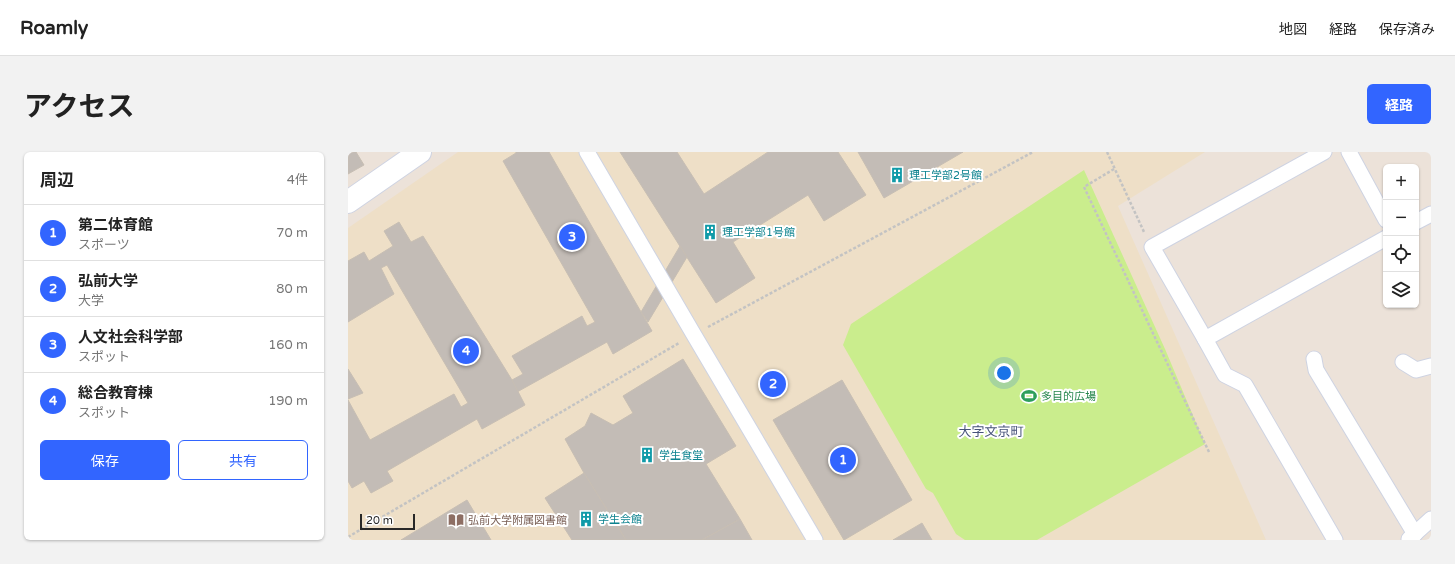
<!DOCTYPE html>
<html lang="ja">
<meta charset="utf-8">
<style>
body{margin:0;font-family:"Varela Round","Noto Sans JP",sans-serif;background:#f2f2f2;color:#222}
.controls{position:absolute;right:12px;top:12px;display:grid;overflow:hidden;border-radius:6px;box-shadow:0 1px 3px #0004}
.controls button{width:36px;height:36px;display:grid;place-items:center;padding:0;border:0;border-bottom:1px solid #e0e0e0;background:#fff;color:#222;font:20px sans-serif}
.scale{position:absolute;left:12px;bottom:10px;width:55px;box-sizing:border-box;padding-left:4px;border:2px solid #282828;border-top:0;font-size:11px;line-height:14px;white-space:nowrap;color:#282828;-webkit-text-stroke:3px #fff;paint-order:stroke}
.you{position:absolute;left:656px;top:221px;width:14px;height:14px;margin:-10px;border:3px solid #fff;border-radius:50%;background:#1a73e8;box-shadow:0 0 0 6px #1a73e833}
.badge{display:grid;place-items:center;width:26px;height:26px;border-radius:50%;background:#3265ff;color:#fff;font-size:13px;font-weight:700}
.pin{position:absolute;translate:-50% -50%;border:2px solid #fff;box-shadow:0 1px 4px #0006}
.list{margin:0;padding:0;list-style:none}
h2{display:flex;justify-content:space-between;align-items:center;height:52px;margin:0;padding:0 16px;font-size:17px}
h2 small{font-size:13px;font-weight:400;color:#767676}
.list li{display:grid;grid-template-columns:26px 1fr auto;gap:12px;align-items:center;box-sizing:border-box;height:56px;padding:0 16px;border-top:1px solid #e0e0e0}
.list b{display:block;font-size:15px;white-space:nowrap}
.list p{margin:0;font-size:13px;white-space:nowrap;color:#767676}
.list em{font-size:13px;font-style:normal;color:#767676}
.actions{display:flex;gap:8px;padding:12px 16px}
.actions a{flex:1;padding:9px 0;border:1px solid #3265ff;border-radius:6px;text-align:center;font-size:14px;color:#3265ff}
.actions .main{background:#3265ff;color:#fff}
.icon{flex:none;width:22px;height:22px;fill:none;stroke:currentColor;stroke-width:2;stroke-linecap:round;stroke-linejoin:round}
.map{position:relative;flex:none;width:1083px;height:388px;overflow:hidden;border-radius:6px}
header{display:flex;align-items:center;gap:24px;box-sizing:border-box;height:56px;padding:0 20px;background:#fff;border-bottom:1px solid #e0e0e0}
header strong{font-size:19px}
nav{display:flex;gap:22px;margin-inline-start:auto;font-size:14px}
.intro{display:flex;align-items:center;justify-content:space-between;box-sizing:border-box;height:96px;padding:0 24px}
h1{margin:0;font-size:28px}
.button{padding:10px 18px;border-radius:6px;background:#3265ff;color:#fff;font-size:14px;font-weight:700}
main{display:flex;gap:24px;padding:0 24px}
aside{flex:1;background:#fff;border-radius:6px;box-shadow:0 1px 3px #0004}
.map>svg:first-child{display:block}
.education{fill:#eedfc7}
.pitch{fill:#caed8d}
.building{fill:#c3bcb6;stroke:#c7beb3}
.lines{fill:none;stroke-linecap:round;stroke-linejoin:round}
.street-casing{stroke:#ced3e2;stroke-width:17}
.secondary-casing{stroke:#ced3e2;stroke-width:24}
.path{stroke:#c3c3c3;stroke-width:2.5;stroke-dasharray:3 2;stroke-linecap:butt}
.street{stroke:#fff;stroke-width:15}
.secondary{stroke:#fff;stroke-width:22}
.labels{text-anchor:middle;stroke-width:4;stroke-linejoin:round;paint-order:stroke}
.culture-label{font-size:11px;fill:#0d838f;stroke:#fff;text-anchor:start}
.leisure-label{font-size:11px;fill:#27864d;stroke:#fff;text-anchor:start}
.education-label{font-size:11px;fill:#785e54;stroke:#fff;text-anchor:start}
.quarter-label{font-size:13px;fill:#47537a;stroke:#fff}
</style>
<header>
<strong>Roamly</strong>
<nav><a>地図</a><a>経路</a><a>保存済み</a></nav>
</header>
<div class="intro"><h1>アクセス</h1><a class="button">経路</a></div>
<main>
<aside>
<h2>周辺<small>4件</small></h2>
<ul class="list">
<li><span class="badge">1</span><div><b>第二体育館</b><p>スポーツ</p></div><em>70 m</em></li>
<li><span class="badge">2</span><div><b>弘前大学</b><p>大学</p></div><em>80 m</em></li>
<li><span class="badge">3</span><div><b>人文社会科学部</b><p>スポット</p></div><em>160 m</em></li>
<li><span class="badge">4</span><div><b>総合教育棟</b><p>スポット</p></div><em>190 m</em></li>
</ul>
<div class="actions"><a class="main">保存</a><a>共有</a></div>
</aside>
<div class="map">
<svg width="1083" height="388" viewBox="0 0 1083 388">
<rect width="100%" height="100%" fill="#ece2d9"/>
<!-- education -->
<polygon class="education" points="110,0 857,0 770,54 918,388 0,388 0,76"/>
<!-- pitch -->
<polygon class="pitch" points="736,18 817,197 857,292 689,388 617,388 608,382 585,341 578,337 495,193 503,172"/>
<!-- building -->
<g class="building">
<polygon points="0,0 8,0 16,13 0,22"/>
<polygon points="168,0 201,0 304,179 265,202 259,190 169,240 164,228 175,222 164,204 234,164 239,174 247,170 155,9 168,1"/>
<polygon points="272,0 329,0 356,42 420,0 490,0 518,43 476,69 460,43 385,90 407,126 368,151"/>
<polygon points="510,0 615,0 536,46"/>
<polygon points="51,70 63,90 75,84 164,228 177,253 134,277 129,267 39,319 45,329 23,341 16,329 4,336 0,329 0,248 22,288 106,242 113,255 120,251 39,113 33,116 46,142 0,170 0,109 16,100 21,109 45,94 36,79"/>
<polygon points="332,94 339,105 300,170 293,160"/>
<polygon points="335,207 388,294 358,312 392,367 354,388 278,388 236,321 217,287 237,274 243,261 265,273 285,261 275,244"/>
<polygon points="0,217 15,241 0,247"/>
<polygon points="494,228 564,348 496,388 425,268"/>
<polygon points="236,321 278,388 224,388 197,346"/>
<polygon points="119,348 143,388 53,388"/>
<polygon points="392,367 404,388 354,388"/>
<polygon points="574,371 584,388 545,388"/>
</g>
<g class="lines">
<defs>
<g id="street">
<polyline points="239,0 346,183 467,388"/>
<polyline points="1001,0 1038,68"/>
<polyline points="1068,70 1083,62"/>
<polyline points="857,187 804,95 976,0"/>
<polyline points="966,207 968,218 1067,382"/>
<polyline points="1055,210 1068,218 1083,214"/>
<polyline points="1061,387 1083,367"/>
<polyline points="987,388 897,233 877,223 857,187 1038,86"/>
</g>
<polyline id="secondary" points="0,50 72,0"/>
</defs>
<!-- street casing -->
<use href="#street" class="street-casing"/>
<!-- secondary casing -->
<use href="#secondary" class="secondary-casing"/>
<!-- path -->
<g class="path">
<polyline points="759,0 796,80"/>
<polyline points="766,17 736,35 861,300"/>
<polyline points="360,175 685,0"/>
<polyline points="0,385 331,191"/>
</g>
<!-- street -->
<use href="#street" class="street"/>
<!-- secondary -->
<use href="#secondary" class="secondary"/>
</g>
<!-- icons -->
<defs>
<symbol id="building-bare" viewBox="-9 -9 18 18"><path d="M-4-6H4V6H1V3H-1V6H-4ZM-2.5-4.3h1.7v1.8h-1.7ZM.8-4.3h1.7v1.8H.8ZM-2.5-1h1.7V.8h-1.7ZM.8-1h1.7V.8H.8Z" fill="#0f9aa8" stroke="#fff" stroke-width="2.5" paint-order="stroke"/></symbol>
<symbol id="stadium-bare" viewBox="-9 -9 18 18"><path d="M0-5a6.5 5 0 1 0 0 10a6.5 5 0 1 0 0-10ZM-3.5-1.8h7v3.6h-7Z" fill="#2e9e5b" stroke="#fff" stroke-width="2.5" paint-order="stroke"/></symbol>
<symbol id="library-bare" viewBox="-9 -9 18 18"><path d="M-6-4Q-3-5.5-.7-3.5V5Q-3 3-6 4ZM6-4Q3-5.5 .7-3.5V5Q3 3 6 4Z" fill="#8d6e63" stroke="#fff" stroke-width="2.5" paint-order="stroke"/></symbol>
</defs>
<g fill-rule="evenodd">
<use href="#building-bare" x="538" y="12" width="22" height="22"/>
<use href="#building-bare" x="351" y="69" width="22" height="22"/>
<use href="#stadium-bare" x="670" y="233" width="22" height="22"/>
<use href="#building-bare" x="288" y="292" width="22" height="22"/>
<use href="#building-bare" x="227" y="356" width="22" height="22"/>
<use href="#library-bare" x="97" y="357" width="22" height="22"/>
</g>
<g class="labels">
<!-- culture labels -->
<g class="culture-label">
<text x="561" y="27">理工学部2号館</text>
<text x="374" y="84">理工学部1号館</text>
<text x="311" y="307">学生食堂</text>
<text x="250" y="371">学生会館</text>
</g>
<!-- leisure labels -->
<g class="leisure-label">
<text x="693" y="248">多目的広場</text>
</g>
<!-- education labels -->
<g class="education-label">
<text x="120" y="372">弘前大学附属図書館</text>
</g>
<!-- quarter labels -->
<g class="quarter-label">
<text x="643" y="284">大字文京町</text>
</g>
</g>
</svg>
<div class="controls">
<button>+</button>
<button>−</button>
<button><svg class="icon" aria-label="locate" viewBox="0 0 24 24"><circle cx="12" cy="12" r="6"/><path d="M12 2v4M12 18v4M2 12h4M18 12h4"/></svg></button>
<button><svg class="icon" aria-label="layers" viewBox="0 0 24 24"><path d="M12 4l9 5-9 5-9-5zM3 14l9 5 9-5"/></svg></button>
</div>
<div class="scale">20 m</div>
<div class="you"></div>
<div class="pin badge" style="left:495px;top:308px">1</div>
<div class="pin badge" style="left:425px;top:232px">2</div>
<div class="pin badge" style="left:224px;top:85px">3</div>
<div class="pin badge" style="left:118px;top:199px">4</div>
</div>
</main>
